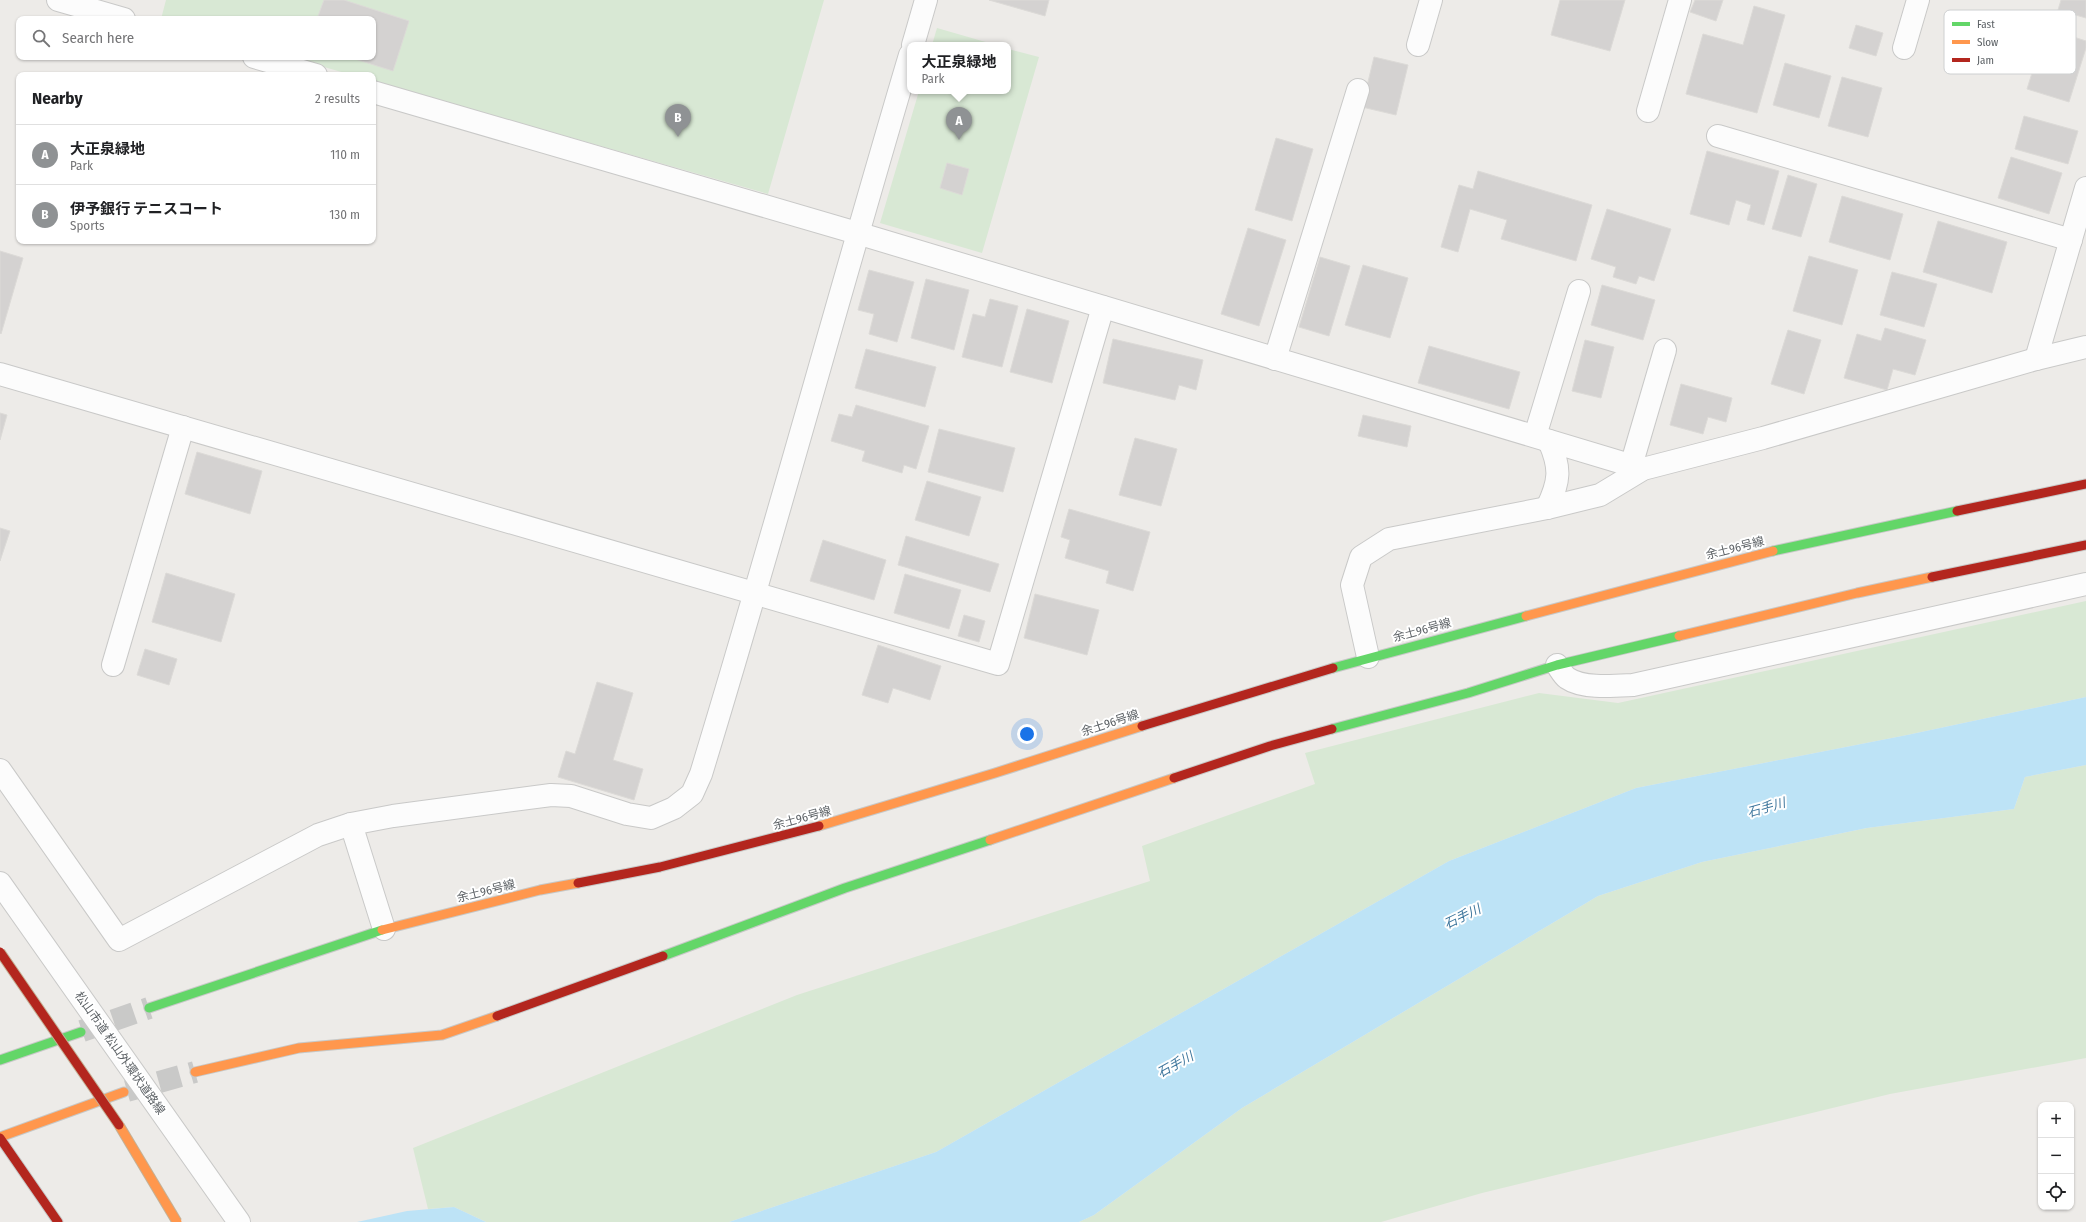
<!DOCTYPE html>
<meta charset="utf-8">
<style>
body{margin:0;font-family:"Fira Sans Condensed","Noto Sans JP",sans-serif;background:#f6f6f6;color:#202124}
.controls{position:absolute;right:12px;bottom:12px;display:grid;overflow:hidden;border-radius:8px;box-shadow:0 1px 3px #0004}
.controls button{width:36px;height:36px;display:grid;place-items:center;padding:0;border:0;border-bottom:1px solid #e0e0e0;background:#fff;color:#202124;font:20px sans-serif}
.you{position:absolute;left:1027px;top:734px;width:14px;height:14px;margin:-10px;border:3px solid #fff;border-radius:50%;background:#1a73e8;box-shadow:0 0 0 6px #1a73e833}
.badge{display:grid;place-items:center;width:26px;height:26px;border-radius:50%;background:#8f9294;color:#fff;font-size:13px;font-weight:700}
.pin{position:absolute;translate:-50% -33px;filter:drop-shadow(0 1px 2px #0008)}
.pin::after{content:'';position:absolute;top:21px;width:14px;height:12px;background:inherit;clip-path:polygon(0 0,100% 0,50% 100%)}
.popup{position:absolute;left:907px;top:42px;width:104px;height:52px;box-sizing:border-box;display:grid;place-content:center;border-radius:8px;background:#fff;filter:drop-shadow(0 1px 3px #0005);font-size:13px;white-space:nowrap;color:#757577}
.popup b{font-size:15px;color:#202124}
.popup::after{content:'';position:absolute;left:50%;top:100%;margin-left:-8px;border:8px solid transparent;border-top-color:#fff}
.list{margin:0;padding:0;list-style:none}
h2{display:flex;justify-content:space-between;align-items:center;height:52px;margin:0;padding:0 16px;font-size:17px}
h2 small{font-size:13px;font-weight:400;color:#757577}
.list li{display:grid;grid-template-columns:26px 1fr auto;gap:12px;align-items:center;box-sizing:border-box;height:60px;padding:0 16px;border-top:1px solid #e0e0e0}
.list b{display:block;font-size:15px;white-space:nowrap}
.list p{margin:0;font-size:13px;white-space:nowrap;color:#757577}
.list em{font-size:13px;font-style:normal;color:#757577}
.icon{flex:none;width:22px;height:22px;fill:none;stroke:currentColor;stroke-width:2;stroke-linecap:round;stroke-linejoin:round}
.map{position:relative;flex:none;width:2086px;height:1222px;overflow:hidden}
.search{position:absolute;background:#fff;box-shadow:0 1px 3px #0004;left:16px;top:16px;width:360px;height:44px;display:flex;align-items:center;gap:10px;box-sizing:border-box;padding:0 14px;border-radius:8px;color:#757577;font-size:15px}
.panel{position:absolute;background:#fff;box-shadow:0 1px 3px #0004;left:16px;top:72px;width:360px;height:172px;border-radius:8px}
.map>svg:first-child{display:block}
.green{fill:#d8e8d4}
.water{fill:#bde3f6}
.building{fill:#d4d2d1;stroke:#dcdad7}
.lines{fill:none;stroke-linecap:round;stroke-linejoin:round}
.secondary-tunnel{stroke:#c9c9c8;stroke-width:22;stroke-dasharray:22 11;stroke-linecap:butt}
.street-casing{stroke:#c9c9c8;stroke-width:24}
.fast-casing{stroke:#c7c8c7;stroke-width:11}
.slow-casing{stroke:#c7c8c7;stroke-width:11}
.jam-casing{stroke:#c7c8c7;stroke-width:11}
.street{stroke:#fcfcfc;stroke-width:22}
.fast{stroke:#63d668;stroke-width:9}
.slow{stroke:#ff974d;stroke-width:9}
.jam{stroke:#b3261e;stroke-width:9}
.slow-bridge-casing{stroke:#c4b196;stroke-width:11;stroke-linecap:butt}
.jam-bridge-casing{stroke:#c4b196;stroke-width:11;stroke-linecap:butt}
.slow-bridge{stroke:#ff974d;stroke-width:9}
.jam-bridge{stroke:#b3261e;stroke-width:9}
.labels{text-anchor:middle;stroke-width:4;stroke-linejoin:round;paint-order:stroke}
.street-label{font-size:12px;fill:#5d6266;stroke:#fff}
.water-label{font-size:13px;font-style:italic;fill:#3f779d;stroke:#fff}
.key{fill:#fff;stroke:#ced0d1;stroke-width:1}
.key-label{font-size:11px;fill:#5d6266}
</style>
<div class="map">
<svg width="2086" height="1222" viewBox="0 0 2086 1222">
<rect width="100%" height="100%" fill="#edebe8"/>
<!-- green -->
<g class="green">
<polygon points="166,0 824,0 768,194 373,81 373,75 352,75 289,57 373,57 373,19 161,19"/>
<polygon points="937,28 996,45 932,45"/>
<polygon points="1008,49 1039,57 982,253 880,223 919,91 1008,91"/>
<polygon points="2086,601 2086,697 1907,735 1636,788 1449,861 936,1152 729,1222 486,1222 454,1207 428,1209 413,1148 797,995 1150,881 1142,846 1315,784 1305,753 1539,693 1618,703"/>
<polygon points="2086,765 2086,1058 1890,1094 1482,1193 1381,1222 1079,1222 1094,1215 1242,1108 1598,896 1702,862 1867,828 2014,809 2025,777"/>
</g>
<!-- water -->
<g class="water">
<polygon points="2086,697 2086,765 2025,777 2014,809 1867,828 1702,862 1598,896 1242,1108 1094,1215 1079,1222 729,1222 936,1152 1449,861 1636,788 1907,735"/>
<polygon points="454,1207 486,1222 357,1222 407,1211"/>
</g>
<!-- building -->
<g class="building">
<polygon points="324,0 344,0 409,21 393,71 349,57 373,57 373,19 317,19"/>
<polygon points="989,0 1049,0 1045,16"/>
<polygon points="1560,0 1625,0 1610,51 1551,35"/>
<polygon points="1695,0 1723,0 1716,21 1690,12"/>
<polygon points="2061,0 2086,0 2086,18 2058,10"/>
<polygon points="1754,6 1785,15 1757,113 1686,94 1703,34 1743,45"/>
<polygon points="1856,25 1883,33 1876,56 1849,48"/>
<polygon points="2046,28 2086,41 2086,48 2069,102 2027,89"/>
<polygon points="1374,57 1408,65 1396,115 1362,107"/>
<polygon points="1785,63 1831,76 1819,118 1773,105"/>
<polygon points="1842,77 1882,88 1868,137 1828,126"/>
<polygon points="2024,116 2078,131 2068,164 2015,149"/>
<polygon points="1276,138 1313,149 1292,221 1255,210"/>
<polygon points="1707,151 1779,171 1764,225 1747,220 1751,205 1736,200 1729,225 1690,214"/>
<polygon points="2011,157 2062,173 2049,214 1998,198"/>
<polygon points="947,163 969,169 962,195 940,188"/>
<polygon points="1478,171 1592,205 1576,261 1501,239 1507,220 1470,209 1458,252 1441,247 1459,185 1473,189"/>
<polygon points="1788,175 1817,184 1801,237 1772,229"/>
<polygon points="1842,196 1903,214 1890,260 1829,242"/>
<polygon points="1607,209 1671,229 1654,281 1639,276 1636,284 1613,277 1616,267 1591,259"/>
<polygon points="1938,221 2007,242 1992,293 1923,272"/>
<polygon points="1248,228 1286,240 1259,326 1221,314"/>
<polygon points="0,251 23,258 1,334 0,333"/>
<polygon points="1809,256 1858,270 1842,325 1793,311"/>
<polygon points="1320,257 1350,266 1329,336 1299,327"/>
<polygon points="1363,265 1408,278 1390,338 1345,325"/>
<polygon points="869,270 914,282 897,342 869,334 874,314 858,310"/>
<polygon points="1892,272 1937,284 1924,327 1880,315"/>
<polygon points="926,279 969,290 954,350 911,338"/>
<polygon points="1602,285 1655,300 1643,340 1591,325"/>
<polygon points="990,299 1018,306 1002,367 962,357 973,314 985,317"/>
<polygon points="1027,309 1069,321 1052,383 1010,372"/>
<polygon points="1885,328 1926,340 1915,375 1893,369 1887,390 1844,378 1857,334 1881,341"/>
<polygon points="1788,330 1821,340 1804,394 1771,384"/>
<polygon points="1113,339 1203,360 1196,390 1179,385 1175,400 1103,383"/>
<polygon points="1585,340 1614,347 1601,398 1572,391"/>
<polygon points="1429,346 1520,372 1509,409 1418,383"/>
<polygon points="866,349 936,367 925,407 855,388"/>
<polygon points="1681,384 1732,398 1726,422 1708,417 1703,434 1670,425"/>
<polygon points="856,405 929,426 916,469 904,465 902,473 862,461 865,451 831,441 839,414 852,417"/>
<polygon points="0,413 7,415 0,440"/>
<polygon points="1363,415 1411,426 1407,447 1358,436"/>
<polygon points="939,429 1015,448 1003,492 928,472"/>
<polygon points="1135,438 1177,449 1161,506 1119,495"/>
<polygon points="197,452 262,471 250,514 185,494"/>
<polygon points="927,481 981,497 969,536 915,520"/>
<polygon points="1069,509 1150,532 1133,591 1106,583 1109,571 1065,558 1070,540 1061,537"/>
<polygon points="0,528 10,531 0,561"/>
<polygon points="906,536 999,564 990,592 898,565"/>
<polygon points="823,540 886,560 874,600 810,581"/>
<polygon points="166,573 235,594 221,642 152,622"/>
<polygon points="905,574 961,590 949,629 894,613"/>
<polygon points="1035,594 1099,610 1087,655 1024,638"/>
<polygon points="964,615 985,621 979,642 958,636"/>
<polygon points="878,645 941,666 930,700 893,688 888,703 862,695"/>
<polygon points="145,649 177,659 169,685 137,675"/>
<polygon points="597,682 633,693 613,760 643,769 634,800 558,777 566,751 575,754"/>
</g>
<g class="lines">
<!-- secondary-tunnel -->
<g class="secondary-tunnel">
<polyline points="82,1031 149,1008"/>
<polyline points="127,1091 195,1072"/>
</g>
<defs>
<g id="street">
<polyline points="58,0 124,19"/>
<polyline points="913,45 926,0"/>
<polyline points="1418,45 1431,0"/>
<polyline points="1904,48 1918,0"/>
<polyline points="254,57 316,75"/>
<polyline points="373,92 857,233 1643,469"/>
<polyline points="1648,111 1680,0"/>
<polyline points="1718,136 2071,240"/>
<polyline points="1275,359 1358,90"/>
<polyline points="2036,359 2086,188"/>
<polyline points="0,374 998,664 1103,307"/>
<polyline points="1535,436 1579,291"/>
<polyline points="1631,466 1665,350"/>
<path d="M 1547,508 C 1560,481 1561,468 1549,441"/>
<polyline points="1368,657 1352,585 1361,557 1389,539 1547,508 1600,495 1643,469 1763,438 2036,359 2086,347"/>
<polyline points="113,665 183,427"/>
<path d="M 1557,665 C 1560,669 1563,675 1567,678 C 1583,689 1614,686 1633,685 L 2086,584"/>
<polyline points="0,770 119,940 318,835 351,824"/>
<polyline points="0,883 239,1222"/>
<path d="M 384,929 L 351,824 L 393,816 L 551,795 L 571,796 L 627,814 L 651,818 L 674,808 L 692,794 L 701,774 C 774,535 839,294 910,55"/>
</g>
<g id="fast">
<polyline points="1773,551 1957,511"/>
<polyline points="1333,668 1526,616"/>
<polyline points="1332,729 1468,693 1557,665 1679,636"/>
<polyline points="663,956 845,888 990,840"/>
<polyline points="149,1008 382,930"/>
<polyline points="0,1060 81,1032"/>
</g>
<g id="slow">
<polyline points="1526,616 1773,551"/>
<polyline points="1679,636 1857,593 1932,577"/>
<polyline points="819,826 995,773 1142,726"/>
<polyline points="990,840 1174,778"/>
<polyline points="382,930 540,890 578,883"/>
<polyline points="195,1072 299,1048 442,1035 497,1016"/>
<polyline points="0,1137 124,1092"/>
</g>
<g id="jam">
<polyline points="1957,511 2086,484"/>
<polyline points="1932,577 2086,545"/>
<polyline points="1142,726 1333,668"/>
<polyline points="1174,778 1270,746 1332,729"/>
<polyline points="578,883 660,867 819,826"/>
<polyline points="497,1016 663,956"/>
<polyline points="0,1138 58,1222"/>
</g>
</defs>
<!-- street casing -->
<use href="#street" class="street-casing"/>
<!-- fast casing -->
<use href="#fast" class="fast-casing"/>
<!-- slow casing -->
<use href="#slow" class="slow-casing"/>
<!-- jam casing -->
<use href="#jam" class="jam-casing"/>
<!-- street -->
<use href="#street" class="street"/>
<!-- fast -->
<use href="#fast" class="fast"/>
<!-- slow -->
<use href="#slow" class="slow"/>
<!-- jam -->
<use href="#jam" class="jam"/>
<defs>
<polyline id="slow-bridge" points="119,1125 177,1222"/>
<polyline id="jam-bridge" points="0,952 119,1125"/>
</defs>
<!-- slow-bridge casing -->
<use href="#slow-bridge" class="slow-bridge-casing"/>
<!-- jam-bridge casing -->
<use href="#jam-bridge" class="jam-bridge-casing"/>
<!-- slow-bridge -->
<use href="#slow-bridge" class="slow-bridge"/>
<!-- jam-bridge -->
<use href="#jam-bridge" class="jam-bridge"/>
</g>
<g class="labels">
<!-- street labels -->
<g class="street-label">
<text transform="translate(1735 548) rotate(-14)" y="4">余土96号線</text>
<text transform="translate(1422 630) rotate(-15)" y="4">余土96号線</text>
<text transform="translate(1110 723) rotate(-18)" y="4">余土96号線</text>
<text transform="translate(802 818) rotate(-15)" y="4">余土96号線</text>
<text transform="translate(486 891) rotate(-14)" y="4">余土96号線</text>
<text transform="translate(120 1053) rotate(55)" y="4">松山市道 松山外環状道路線</text>
</g>
<!-- water labels -->
<g class="water-label">
<text transform="translate(1766 807) rotate(-16)" y="5">石手川</text>
<text transform="translate(1462 916) rotate(-26)" y="5">石手川</text>
<text transform="translate(1175 1064) rotate(-29)" y="5">石手川</text>
</g>
</g>
<!-- legend -->
<rect x="1944" y="10" width="132" height="64" rx="6" class="key"/>
<rect x="1952" y="22" width="18" height="4" fill="#63d668"/>
<rect x="1952" y="40" width="18" height="4" fill="#ff974d"/>
<rect x="1952" y="58" width="18" height="4" fill="#b3261e"/>
<g class="key-label">
<text x="1977" y="28">Fast</text>
<text x="1977" y="46">Slow</text>
<text x="1977" y="64">Jam</text>
</g>
</svg>
<div class="controls">
<button>+</button>
<button>−</button>
<button><svg class="icon" aria-label="locate" viewBox="0 0 24 24"><circle cx="12" cy="12" r="6"/><path d="M12 2v4M12 18v4M2 12h4M18 12h4"/></svg></button>
</div>
<div class="you"></div>
<div class="pin badge" style="left:959px;top:140px">A</div>
<div class="popup"><b>大正泉緑地</b>Park</div>
<div class="pin badge" style="left:678px;top:137px">B</div>
<div class="search"><svg class="icon" aria-label="search" viewBox="0 0 24 24"><circle cx="10" cy="10" r="6"/><path d="M15 15l6 6"/></svg>Search here</div>
<section class="panel">
<h2>Nearby<small>2 results</small></h2>
<ul class="list">
<li><span class="badge">A</span><div><b>大正泉緑地</b><p>Park</p></div><em>110 m</em></li>
<li><span class="badge">B</span><div><b>伊予銀行 テニスコート</b><p>Sports</p></div><em>130 m</em></li>
</ul>
</section>
</div>
